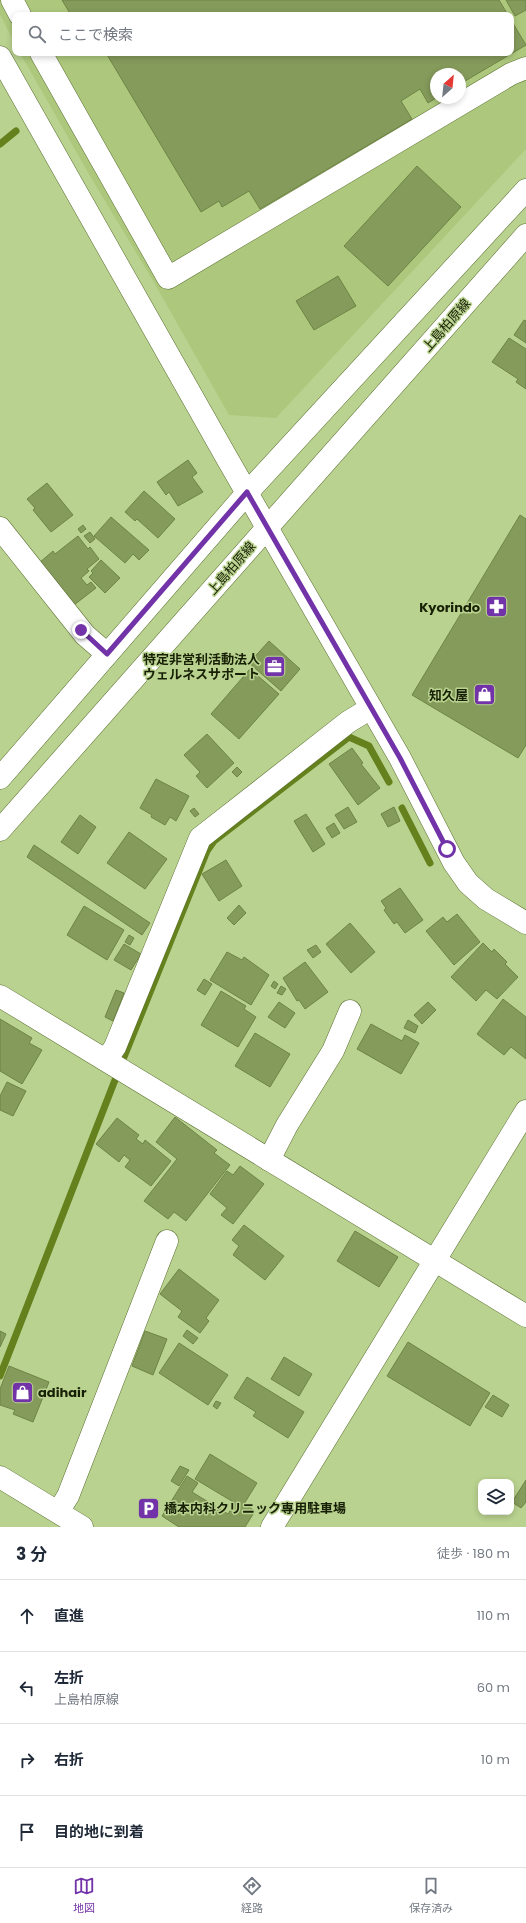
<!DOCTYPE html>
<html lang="ja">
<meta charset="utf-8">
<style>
body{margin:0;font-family:Poppins,"Noto Sans JP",sans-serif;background:#f6f6f7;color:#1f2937}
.controls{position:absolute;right:12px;bottom:12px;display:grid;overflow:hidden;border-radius:8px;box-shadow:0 2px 6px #0003}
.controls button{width:36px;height:36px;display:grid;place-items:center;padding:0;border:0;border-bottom:1px solid #e0e1e3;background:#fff;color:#1f2937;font:20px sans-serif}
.compass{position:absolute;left:430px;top:68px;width:36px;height:36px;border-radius:50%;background:#fff;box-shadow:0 2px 6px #0003;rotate:27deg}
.stop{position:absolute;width:12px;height:12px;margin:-9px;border:3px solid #7233a8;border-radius:50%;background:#fff}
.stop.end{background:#7233a8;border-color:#fff;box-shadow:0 1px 4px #0008}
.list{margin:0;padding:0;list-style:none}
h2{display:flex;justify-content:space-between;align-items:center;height:52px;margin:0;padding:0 16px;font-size:17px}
h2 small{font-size:13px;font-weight:400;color:#747a83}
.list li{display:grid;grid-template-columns:26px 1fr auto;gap:12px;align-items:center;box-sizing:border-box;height:72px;padding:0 16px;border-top:1px solid #e0e1e3}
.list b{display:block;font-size:15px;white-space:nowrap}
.list p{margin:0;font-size:13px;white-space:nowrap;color:#747a83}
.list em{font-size:13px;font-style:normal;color:#747a83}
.icon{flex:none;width:22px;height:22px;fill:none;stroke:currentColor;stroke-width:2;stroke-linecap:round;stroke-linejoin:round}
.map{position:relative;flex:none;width:526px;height:1527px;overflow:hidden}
.search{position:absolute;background:#fff;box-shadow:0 2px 6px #0003;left:12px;right:12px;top:12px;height:44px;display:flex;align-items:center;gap:10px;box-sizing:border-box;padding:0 14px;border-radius:8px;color:#747a83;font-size:15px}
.sheet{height:340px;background:#fff}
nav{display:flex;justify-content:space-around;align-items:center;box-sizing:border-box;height:56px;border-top:1px solid #e0e1e3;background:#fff;font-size:11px;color:#747a83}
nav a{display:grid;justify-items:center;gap:2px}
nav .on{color:#7233a8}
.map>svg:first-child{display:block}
.built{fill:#adc87d;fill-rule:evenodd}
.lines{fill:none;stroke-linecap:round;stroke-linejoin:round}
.stream{stroke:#64811d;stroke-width:7}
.building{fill:#859b5b;stroke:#6e8444}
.minor-casing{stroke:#5b7031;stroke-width:23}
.major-casing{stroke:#5b7031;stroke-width:23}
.minor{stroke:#fff;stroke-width:22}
.major{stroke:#fff;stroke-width:22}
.route{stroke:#7233a8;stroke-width:5}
.labels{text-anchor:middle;stroke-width:3;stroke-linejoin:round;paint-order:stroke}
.street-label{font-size:13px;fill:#172005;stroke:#b9d28f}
.poi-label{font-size:13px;font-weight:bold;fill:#172005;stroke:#b9d28f;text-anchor:end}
</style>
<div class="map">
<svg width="526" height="1527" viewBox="0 0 526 1527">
<rect width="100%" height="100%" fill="#b9d28f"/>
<!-- built -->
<path class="built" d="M 0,0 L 526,0 L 526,149 L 276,418 L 229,415 L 152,279 L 90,176 L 20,53 L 511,53 L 511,15 L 15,15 L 15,43 L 0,15 ZM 436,74 L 460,74 L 460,98 L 436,98 Z"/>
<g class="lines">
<!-- stream -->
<g class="stream">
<polyline points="0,144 16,131"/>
<polyline points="402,808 430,863"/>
<polyline points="124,1057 207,851 214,841 349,737 369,746 389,782"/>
<polyline points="0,1376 115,1080"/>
</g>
</g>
<!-- building -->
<g class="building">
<polygon points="62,0 499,0 508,15 71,15"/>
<polygon points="506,0 526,0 526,10 515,16"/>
<polygon points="511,20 526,45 460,84 460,74 436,74 436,98 428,103 420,89 401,101 412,119 260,209 249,191 222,207 219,201 201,212 106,53 511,53"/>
<polygon points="417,166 461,207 388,286 344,246"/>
<polygon points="338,276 356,306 314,330 296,301"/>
<polygon points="524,320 526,321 526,343 514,335"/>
<polygon points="509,338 526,349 526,389 516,382 518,379 492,362"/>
<polygon points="188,460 197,473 192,477 203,492 178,506 169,492 166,495 157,482"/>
<polygon points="47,483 73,515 51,532 33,510 35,508 27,499"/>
<polygon points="144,491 175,519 158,538 137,519 135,521 125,512"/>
<polygon points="520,515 526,519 526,745 518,758 412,695"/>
<polygon points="111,517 149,550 139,560 133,554 125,563 94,536"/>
<polygon points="83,525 86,529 81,533 78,529"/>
<polygon points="90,532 95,539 90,543 84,536"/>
<polygon points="78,536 88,549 90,547 99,559 87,569 89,571 81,578 87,585 91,582 96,588 74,605 39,563 53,551 55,554"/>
<polygon points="101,560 120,578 105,593 89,577 93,573 91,571"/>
<polygon points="269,641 300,669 281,691 249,663"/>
<polygon points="250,669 279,694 239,739 211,714"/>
<polygon points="207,734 234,763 207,788 196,776 200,772 184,755"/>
<polygon points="352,748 363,763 361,764 380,788 358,805 329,764"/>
<polygon points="237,767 242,772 237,777 232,772"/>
<polygon points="156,779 189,796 176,821 170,817 165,825 151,817 152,815 140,808"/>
<polygon points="348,807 357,822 344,829 335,815"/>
<polygon points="394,807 400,821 388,827 381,814"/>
<polygon points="194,808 199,814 195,817 190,811"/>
<polygon points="306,814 325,844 313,852 294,821"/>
<polygon points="80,815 96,827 78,854 61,842"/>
<polygon points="334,823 340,833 332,838 326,828"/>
<polygon points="129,832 167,859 145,889 107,863"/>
<polygon points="34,845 150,923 142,935 27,857"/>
<polygon points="226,860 242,886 219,901 202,874"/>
<polygon points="400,888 423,920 405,933 397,922 394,924 384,910 386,908 381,901"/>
<polygon points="239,905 246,913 234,925 227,918"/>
<polygon points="84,906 124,930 107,960 67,935"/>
<polygon points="457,914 480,942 454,965 426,931 443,917 447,922"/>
<polygon points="350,923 375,952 351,973 326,944"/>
<polygon points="129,935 134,938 130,945 125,942"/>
<polygon points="483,943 492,952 494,949 507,962 505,964 518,977 497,999 486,990 476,1001 451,977"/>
<polygon points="124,944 141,954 131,970 114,960"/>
<polygon points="316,945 321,952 313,958 307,950"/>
<polygon points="227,952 242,960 244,957 269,975 251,1005 210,980"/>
<polygon points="305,962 328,992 305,1009 299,1000 297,1001 283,978"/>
<polygon points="204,979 212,984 205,995 197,990"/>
<polygon points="274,981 278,984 275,989 271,986"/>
<polygon points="281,986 286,989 282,995 277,993"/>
<polygon points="116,990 124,993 113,1021 105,1017"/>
<polygon points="221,991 246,1006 244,1009 256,1017 238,1047 201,1025"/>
<polygon points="503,999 526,1017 526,1059 511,1047 504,1055 477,1034"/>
<polygon points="279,1002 295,1013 285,1028 268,1017"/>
<polygon points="428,1002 436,1010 422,1024 414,1015"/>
<polygon points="0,1019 32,1038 29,1043 42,1050 22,1084 0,1071"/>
<polygon points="408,1020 418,1026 415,1033 404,1028"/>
<polygon points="371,1024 402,1041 405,1035 419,1043 401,1074 357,1049"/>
<polygon points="255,1033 290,1054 270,1087 235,1066"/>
<polygon points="7,1082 26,1091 13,1116 0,1110 0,1096"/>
<polygon points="175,1117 217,1150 214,1153 230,1165 186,1221 174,1212 168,1219 144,1201 177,1159 156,1142"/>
<polygon points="117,1118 139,1135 136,1139 143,1144 145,1140 171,1161 151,1186 125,1167 130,1160 124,1155 119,1162 96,1144"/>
<polygon points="240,1166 264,1184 233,1224 221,1215 227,1208 210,1194 227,1171 233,1175"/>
<polygon points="244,1225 284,1256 265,1280 233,1255 239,1246 232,1240"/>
<polygon points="355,1231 398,1257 379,1287 337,1261"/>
<polygon points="179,1269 219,1300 206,1318 209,1321 200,1333 178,1317 182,1311 160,1294"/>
<polygon points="187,1330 198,1338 193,1344 183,1336"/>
<polygon points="0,1331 6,1334 0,1347"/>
<polygon points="145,1331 167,1339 153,1375 132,1366"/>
<polygon points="408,1342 490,1393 470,1426 387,1376"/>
<polygon points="179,1343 228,1375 208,1405 159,1373"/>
<polygon points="284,1357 312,1374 299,1396 271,1379"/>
<polygon points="9,1366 49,1382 33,1422 13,1414 15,1410 0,1405 0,1389"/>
<polygon points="247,1377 304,1412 288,1438 253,1416 256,1412 234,1398"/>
<polygon points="493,1395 509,1405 502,1417 485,1407"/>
<polygon points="216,1401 221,1403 217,1409 213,1406"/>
<polygon points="210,1454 257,1483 244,1504 255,1511 245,1527 179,1527 162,1516 187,1476 198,1483 192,1492 228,1514 235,1503 195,1479"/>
<polygon points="180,1466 189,1470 179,1486 171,1481"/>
<polygon points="526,1480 526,1502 521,1508 512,1502"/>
</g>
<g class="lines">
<defs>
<g id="minor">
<polyline points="12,0 20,15"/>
<polyline points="41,53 168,278 511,74 526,68"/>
<polyline points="0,57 228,460 400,758 454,863 468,883 486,899 526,923"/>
<polyline points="0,528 85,635 107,654"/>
<polyline points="0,778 247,493 526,190"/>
<polyline points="0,830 526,235"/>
<polyline points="0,996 526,1316"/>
<polyline points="106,1060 115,1047 200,838 348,722 371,708"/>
<polyline points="269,1160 287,1125 333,1051 350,1011"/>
<polyline points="58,1512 68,1496 167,1241"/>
<polyline points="272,1527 526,1111"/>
</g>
<polyline id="major" points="0,1477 82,1527"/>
</defs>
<!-- minor casing -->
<use href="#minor" class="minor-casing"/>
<!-- major casing -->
<use href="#major" class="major-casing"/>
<!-- minor -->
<use href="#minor" class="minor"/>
<!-- major -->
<use href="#major" class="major"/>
</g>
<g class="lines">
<!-- route -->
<polyline class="route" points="81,630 107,654 247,492 400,758 447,849"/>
</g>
<!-- icons -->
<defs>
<symbol id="pharmacy-square" viewBox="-11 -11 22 22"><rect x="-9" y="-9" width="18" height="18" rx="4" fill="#7233a8" stroke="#b9d28f"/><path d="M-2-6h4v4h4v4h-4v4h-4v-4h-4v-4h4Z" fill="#fff"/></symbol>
<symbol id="office-square" viewBox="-11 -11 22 22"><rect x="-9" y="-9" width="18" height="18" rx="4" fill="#7233a8" stroke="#b9d28f"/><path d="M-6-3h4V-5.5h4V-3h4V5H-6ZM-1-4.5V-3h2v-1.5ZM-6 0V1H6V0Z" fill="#fff"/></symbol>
<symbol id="shop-square" viewBox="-11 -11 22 22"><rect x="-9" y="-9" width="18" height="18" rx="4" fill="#7233a8" stroke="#b9d28f"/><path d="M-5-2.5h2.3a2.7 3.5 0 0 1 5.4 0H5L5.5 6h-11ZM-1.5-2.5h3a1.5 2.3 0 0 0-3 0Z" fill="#fff"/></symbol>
<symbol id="parking-square" viewBox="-11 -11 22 22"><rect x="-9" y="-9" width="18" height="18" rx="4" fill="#7233a8" stroke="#b9d28f"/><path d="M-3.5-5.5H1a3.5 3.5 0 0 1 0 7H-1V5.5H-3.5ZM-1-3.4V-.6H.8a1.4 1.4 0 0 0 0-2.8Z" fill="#fff"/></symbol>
</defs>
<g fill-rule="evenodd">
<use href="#pharmacy-square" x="484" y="594" width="25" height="25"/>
<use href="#office-square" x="262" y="654" width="25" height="25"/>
<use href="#shop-square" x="472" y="682" width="25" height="25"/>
<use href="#shop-square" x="10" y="1380" width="25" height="25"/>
<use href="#parking-square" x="136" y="1496" width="25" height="25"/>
</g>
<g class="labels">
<!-- street labels -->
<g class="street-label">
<text transform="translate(446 325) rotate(-49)" y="5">上島柏原線</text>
<text transform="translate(231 568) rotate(-49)" y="5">上島柏原線</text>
</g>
<!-- poi labels -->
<g class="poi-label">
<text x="480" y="612">Kyorindo</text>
<text x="260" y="664">特定非営利活動法人<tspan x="260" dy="15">ウェルネスサポート</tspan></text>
<text x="468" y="700">知久屋</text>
<text x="38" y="1397" text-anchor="start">adihair</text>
<text x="164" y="1513" text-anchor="start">橋本内科クリニック専用駐車場</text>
</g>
</g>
</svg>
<div class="controls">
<button><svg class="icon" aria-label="layers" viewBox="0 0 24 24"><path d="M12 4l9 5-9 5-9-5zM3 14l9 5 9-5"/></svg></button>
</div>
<svg class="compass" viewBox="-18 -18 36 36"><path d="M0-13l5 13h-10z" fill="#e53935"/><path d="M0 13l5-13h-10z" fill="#747a83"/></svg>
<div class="stop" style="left:447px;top:849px"></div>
<div class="stop end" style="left:81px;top:630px"></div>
<div class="search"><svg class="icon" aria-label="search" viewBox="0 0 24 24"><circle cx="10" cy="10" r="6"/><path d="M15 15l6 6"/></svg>ここで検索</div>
</div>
<section class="sheet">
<h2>3 分<small>徒歩 · 180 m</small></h2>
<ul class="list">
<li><svg class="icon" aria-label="ahead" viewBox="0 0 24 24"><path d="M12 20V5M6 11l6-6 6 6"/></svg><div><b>直進</b></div><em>110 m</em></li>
<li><svg class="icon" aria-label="left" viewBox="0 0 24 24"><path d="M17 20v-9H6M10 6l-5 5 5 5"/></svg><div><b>左折</b><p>上島柏原線</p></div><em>60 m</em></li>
<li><svg class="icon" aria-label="right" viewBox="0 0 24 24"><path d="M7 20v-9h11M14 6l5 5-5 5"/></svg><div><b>右折</b></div><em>10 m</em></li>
<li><svg class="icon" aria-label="arrive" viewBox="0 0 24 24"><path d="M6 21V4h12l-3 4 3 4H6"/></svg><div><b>目的地に到着</b></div></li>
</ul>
</section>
<nav>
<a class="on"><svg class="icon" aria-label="map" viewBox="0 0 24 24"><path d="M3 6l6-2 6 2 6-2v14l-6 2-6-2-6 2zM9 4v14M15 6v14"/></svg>地図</a>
<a><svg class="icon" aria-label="directions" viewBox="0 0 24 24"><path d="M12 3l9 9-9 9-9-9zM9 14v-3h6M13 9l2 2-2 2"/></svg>経路</a>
<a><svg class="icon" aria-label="saved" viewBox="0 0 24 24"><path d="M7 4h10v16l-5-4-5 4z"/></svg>保存済み</a>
</nav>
